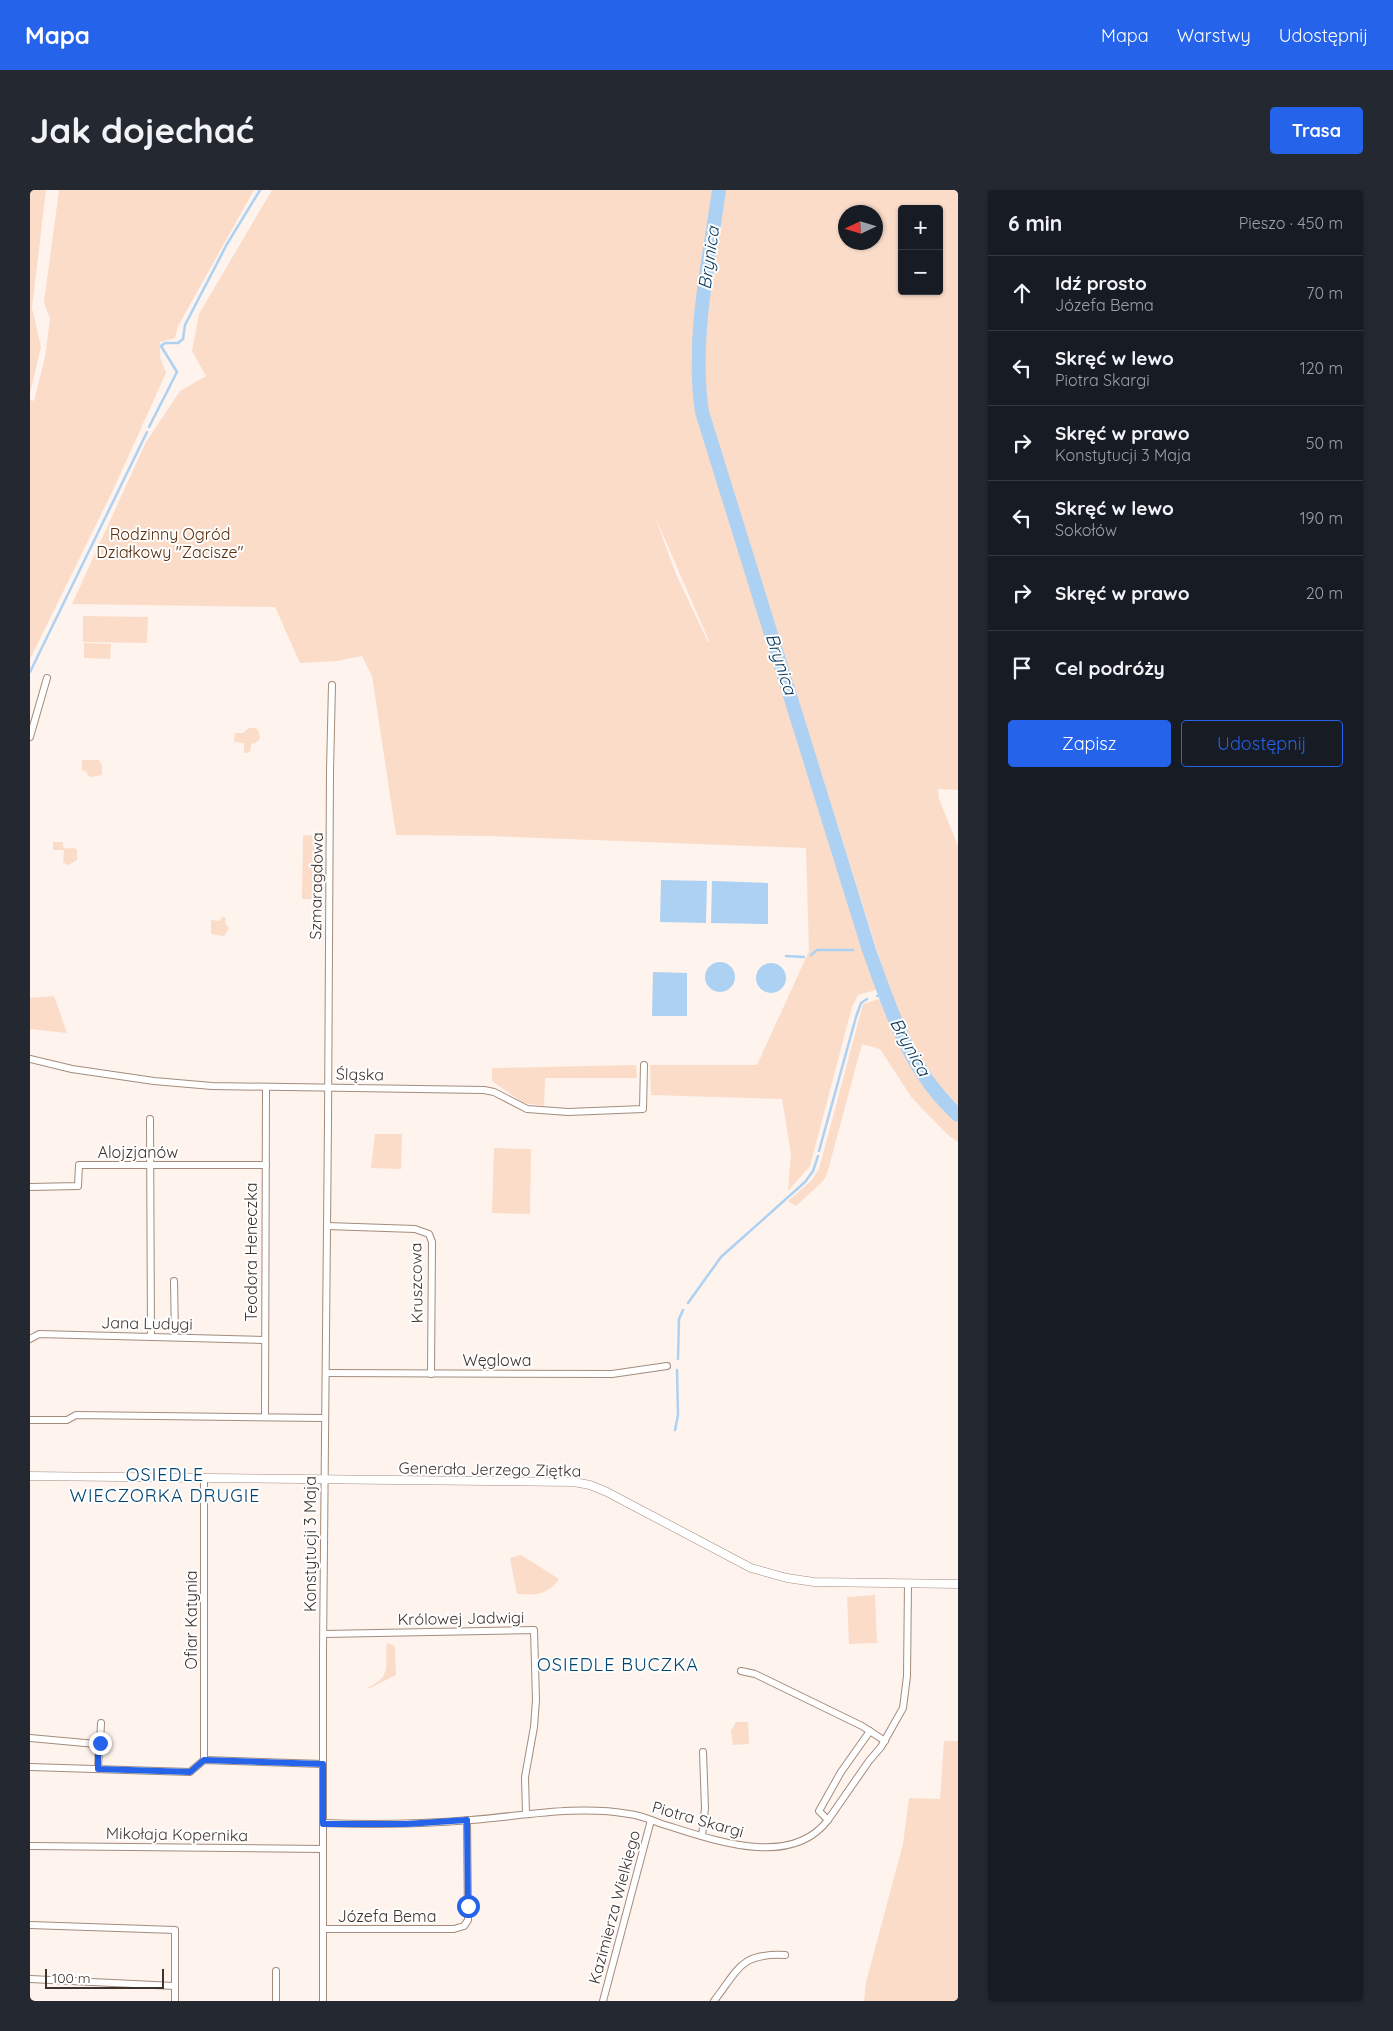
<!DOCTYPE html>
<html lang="pl">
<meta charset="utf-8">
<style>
body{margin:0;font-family:Quicksand,sans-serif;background:#242831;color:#f1f3f6}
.controls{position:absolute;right:15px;top:15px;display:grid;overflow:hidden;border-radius:5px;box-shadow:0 1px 4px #0004}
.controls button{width:45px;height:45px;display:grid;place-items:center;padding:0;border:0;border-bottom:1px solid #363941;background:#171b24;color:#f1f3f6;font:25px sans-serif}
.compass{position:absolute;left:808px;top:15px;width:45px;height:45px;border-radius:50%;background:#171b24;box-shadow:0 1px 4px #0004;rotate:266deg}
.scale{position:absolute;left:15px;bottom:12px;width:119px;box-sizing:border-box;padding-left:5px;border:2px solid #3e342e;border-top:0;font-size:14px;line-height:18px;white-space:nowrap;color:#3e342e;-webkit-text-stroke:4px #fff;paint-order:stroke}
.stop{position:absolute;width:15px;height:15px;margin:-11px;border:4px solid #2563eb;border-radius:50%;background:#fff}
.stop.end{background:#2563eb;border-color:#fff;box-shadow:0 1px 5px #0008}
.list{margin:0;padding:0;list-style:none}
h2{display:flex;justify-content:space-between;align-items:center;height:65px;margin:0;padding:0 20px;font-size:21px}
h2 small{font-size:16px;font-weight:400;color:#9ea1a6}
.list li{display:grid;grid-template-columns:32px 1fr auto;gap:15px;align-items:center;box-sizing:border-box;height:75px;padding:0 20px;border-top:1px solid #363941}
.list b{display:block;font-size:19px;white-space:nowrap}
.list p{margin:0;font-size:16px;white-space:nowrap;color:#9ea1a6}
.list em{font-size:16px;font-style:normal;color:#9ea1a6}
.actions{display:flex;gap:10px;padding:15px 20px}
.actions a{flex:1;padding:11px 0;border:1px solid #2563eb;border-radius:5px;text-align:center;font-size:18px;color:#2563eb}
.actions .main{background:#2563eb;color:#fff}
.icon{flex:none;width:28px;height:28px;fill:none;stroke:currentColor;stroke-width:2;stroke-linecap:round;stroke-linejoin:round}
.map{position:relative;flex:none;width:928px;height:1811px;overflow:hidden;border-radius:5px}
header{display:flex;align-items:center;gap:30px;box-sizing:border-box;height:70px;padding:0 25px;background:#2563eb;color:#fff}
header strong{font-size:24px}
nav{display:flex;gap:28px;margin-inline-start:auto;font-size:18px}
.intro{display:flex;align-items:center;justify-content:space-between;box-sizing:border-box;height:120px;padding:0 30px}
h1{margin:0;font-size:35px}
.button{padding:12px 22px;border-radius:5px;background:#2563eb;color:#fff;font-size:18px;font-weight:700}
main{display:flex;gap:30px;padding:0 30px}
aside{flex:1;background:#171b24;border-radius:5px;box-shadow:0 1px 4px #0004}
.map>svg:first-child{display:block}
.green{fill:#fbdcc9;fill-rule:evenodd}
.water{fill:#acd1f3}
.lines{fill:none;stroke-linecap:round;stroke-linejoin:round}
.stream{stroke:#acd1f3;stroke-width:2.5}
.river{stroke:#acd1f3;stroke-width:14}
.minor-casing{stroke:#a38c7d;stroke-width:8}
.tertiary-casing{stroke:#a38c7d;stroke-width:9}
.minor{stroke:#fff;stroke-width:6}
.tertiary{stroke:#fff;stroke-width:8}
.route{stroke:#2563eb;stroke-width:6}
.labels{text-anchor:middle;stroke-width:4;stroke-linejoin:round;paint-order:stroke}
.park-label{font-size:16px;fill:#5b2d0a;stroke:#fff}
.street-label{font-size:16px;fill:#3e342e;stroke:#fff}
.water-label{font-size:18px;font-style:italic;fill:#093a5e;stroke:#fff}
.neighbourhood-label{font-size:18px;letter-spacing:1px;fill:#004574;stroke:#fff}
</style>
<header>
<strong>Mapa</strong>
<nav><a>Mapa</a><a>Warstwy</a><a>Udostępnij</a></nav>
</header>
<div class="intro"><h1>Jak dojechać</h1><a class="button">Trasa</a></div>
<main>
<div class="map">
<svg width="928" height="1811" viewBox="0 0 928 1811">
<rect width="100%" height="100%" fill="#fef3ed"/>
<!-- green -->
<g class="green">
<polygon points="0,0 16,0 2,118 11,157 0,203"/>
<polygon points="29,0 224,0 148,136 145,148 130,152 130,167 136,183 83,300 0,469 0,210 4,211 15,167 20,129 14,112"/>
<path d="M 242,0 L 684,0 L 661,168 L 667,222 L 846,800 L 828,805 L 822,817 L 780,976 L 758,1001 L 761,964 L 752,909 L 621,905 L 620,875 L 727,875 L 779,761 L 776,658 L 459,646 L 366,645 L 342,486 L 332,466 L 307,471 L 270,473 L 245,417 L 42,414 L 116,252 L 150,201 L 176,186 L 162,161 L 169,124 ZM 624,324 L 679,451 L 678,452 L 646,384 Z"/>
<path d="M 694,0 L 928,0 L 928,600 L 908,599 L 909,609 L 928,656 L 928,915 L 908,896 L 869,830 L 679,228 L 673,190 L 676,140 ZM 872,19 L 909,19 L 909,101 L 872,101 ZM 816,22 L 846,22 L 846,52 L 816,52 Z"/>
<polygon points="53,426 118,427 117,453 53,452"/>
<polygon points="54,453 81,454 80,469 54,468"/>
<polygon points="219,538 226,538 229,542 230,549 225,553 221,554 220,562 214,563 214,553 204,552 205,543 213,543"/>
<polygon points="52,570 69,570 72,576 72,585 62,587 58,586 57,582 52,580"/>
<polygon points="273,645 291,646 290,709 272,709"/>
<path d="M 23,652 L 33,652 L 33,657 C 38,660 42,657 47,659 L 47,670 L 38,675 L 33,673 L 34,660 L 23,660 Z"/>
<polygon points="192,727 196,728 195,733 199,738 194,746 181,744 181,730 189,731"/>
<polygon points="24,806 37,843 0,839 0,808"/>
<polygon points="849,809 880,871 894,892 928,930 928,952 918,945 882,908 850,859 832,854 797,984 793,991 766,1016 758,1011 781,991 789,979 833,814"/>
<polygon points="606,875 607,888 515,888 514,916 493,913 462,891 462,878"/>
<polygon points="345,944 372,944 371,979 341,978"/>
<polygon points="464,958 501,959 500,1024 462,1023"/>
<path d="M 491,1365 L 529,1389 C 516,1406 506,1405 487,1404 L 480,1368 Z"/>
<polygon points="845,1405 847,1453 819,1454 817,1407"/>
<path d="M 357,1453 L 363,1455 L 365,1458 L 366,1485 L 340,1498 L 337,1498 C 364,1486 354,1474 357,1453 Z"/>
<polygon points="706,1532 718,1532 719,1554 703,1555 701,1541"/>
<polygon points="914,1551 928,1551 928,1811 834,1811 836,1792 873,1654 879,1608 910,1609"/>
</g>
<!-- water -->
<g class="water">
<polygon points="631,690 677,691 676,733 630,732"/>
<polygon points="682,691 738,693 738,734 681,733"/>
<circle cx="690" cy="787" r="15"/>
<circle cx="741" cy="788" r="15"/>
<polygon points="623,782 657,783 657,826 622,826"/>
</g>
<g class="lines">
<!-- stream -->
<g class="stream">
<polyline points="119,237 147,182 131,156 135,153 148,153 153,149 155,135 197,54 230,0"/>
<polyline points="0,482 117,242"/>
<polyline points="833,758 838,756"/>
<polyline points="781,765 787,760 823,760"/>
<polyline points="756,766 774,767"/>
<polyline points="847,806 854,803"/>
<polyline points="789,961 826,827 831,813 837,809"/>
<polyline points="658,1113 691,1067 775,992 783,981 788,966"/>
<polyline points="648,1169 649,1129 653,1120"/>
<polyline points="645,1240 648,1225 647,1180"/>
</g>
<!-- river -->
<path class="river" d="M 689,0 C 679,73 661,148 672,222 L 839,760 C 861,821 879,881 928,925"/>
<defs>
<g id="minor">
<polyline points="0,547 17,488"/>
<polyline points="0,869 42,879 124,891 182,896 454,900 464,902 497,919 538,922 613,919 614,875"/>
<polyline points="120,929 121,1147"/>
<polyline points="0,997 48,996 49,975 236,975"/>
<polyline points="297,1036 385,1039 399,1044 402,1052 401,1184"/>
<polyline points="144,1091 145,1147"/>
<polyline points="0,1149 9,1144 235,1150"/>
<polyline points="296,1183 582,1184 637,1176"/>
<polyline points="235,1227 236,898"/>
<polyline points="0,1230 37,1230 46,1225 295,1228"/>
<polyline points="294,1444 504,1440 506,1510 504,1537 495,1587 496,1624"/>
<polyline points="711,1481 725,1484 832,1536 855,1551"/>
<polyline points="0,1548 66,1554 69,1559 68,1579"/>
<polyline points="68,1556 70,1553 71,1533"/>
<polyline points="174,1570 174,1289"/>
<polyline points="0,1577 160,1582 174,1570 293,1574"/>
<polyline points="798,1630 789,1621 811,1582 840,1541"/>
<path d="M 293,1633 C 343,1635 391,1634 441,1630 C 493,1626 547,1615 599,1624 C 610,1625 621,1630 632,1634 C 681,1649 760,1680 798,1630 L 839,1571 L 851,1557 L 873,1518 L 877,1486 L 878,1393"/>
<polyline points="672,1646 675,1618 673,1562"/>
<polyline points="0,1656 293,1659"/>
<polyline points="0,1735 145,1740 145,1811"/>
<polyline points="293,1739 424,1739 434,1736 438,1730 437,1630"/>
<polyline points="246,1781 246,1811"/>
<polyline points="0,1789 145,1796"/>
<polyline points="293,1811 293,1461 298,932 300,581 302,495"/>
<polyline points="573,1811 621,1630"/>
<path d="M 684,1811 C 709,1779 710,1763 755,1765"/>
</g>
<polyline id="tertiary" points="0,1286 544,1292 560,1295 577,1302 721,1378 757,1388 784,1392 928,1394"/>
</defs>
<!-- minor casing -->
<use href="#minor" class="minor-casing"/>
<!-- tertiary casing -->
<use href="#tertiary" class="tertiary-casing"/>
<!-- minor -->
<use href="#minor" class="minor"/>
<!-- tertiary -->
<use href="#tertiary" class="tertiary"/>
</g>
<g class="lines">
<!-- route -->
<polyline class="route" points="70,1553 68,1556 68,1579 160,1582 174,1570 293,1574 293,1634 376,1634 437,1630 438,1716"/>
</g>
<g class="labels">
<!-- park labels -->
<g class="park-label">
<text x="140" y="350">Rodzinny Ogród<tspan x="140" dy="18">Działkowy "Zacisze"</tspan></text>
</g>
<!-- street labels -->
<g class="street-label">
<text transform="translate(286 696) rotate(-89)" y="6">Szmaragdowa</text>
<text transform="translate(330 884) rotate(1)" y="6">Śląska</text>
<text x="108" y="968">Alojzjanów</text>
<text transform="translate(221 1062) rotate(-90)" y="6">Teodora Heneczka</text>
<text transform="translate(386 1093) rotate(-91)" y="6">Kruszcowa</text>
<text transform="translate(117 1133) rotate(1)" y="6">Jana Ludygi</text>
<text x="467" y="1176">Węglowa</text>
<text transform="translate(460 1279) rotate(1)" y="6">Generała Jerzego Ziętka</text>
<text transform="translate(280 1354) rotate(-90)" y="6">Konstytucji 3 Maja</text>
<text transform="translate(431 1428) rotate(-1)" y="6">Królowej Jadwigi</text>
<text transform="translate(161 1430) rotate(-90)" y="6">Ofiar Katynia</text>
<text transform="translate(668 1629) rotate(16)" y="6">Piotra Skargi</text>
<text transform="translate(147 1644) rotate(1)" y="6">Mikołaja Kopernika</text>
<text transform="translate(584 1717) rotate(-75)" y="6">Kazimierza Wielkiego</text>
<text x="357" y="1732">Józefa Bema</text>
</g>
<!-- water labels -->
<g class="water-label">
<text transform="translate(679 68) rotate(-82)" y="6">Brynica</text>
<text transform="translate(751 474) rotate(72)" y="6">Brynica</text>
<text transform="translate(880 857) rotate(61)" y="6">Brynica</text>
</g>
<!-- neighbourhood labels -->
<g class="neighbourhood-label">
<text x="135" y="1291">OSIEDLE<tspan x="135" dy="21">WIECZORKA DRUGIE</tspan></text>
<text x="588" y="1481">OSIEDLE BUCZKA</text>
</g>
</g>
</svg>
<div class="controls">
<button>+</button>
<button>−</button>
</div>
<svg class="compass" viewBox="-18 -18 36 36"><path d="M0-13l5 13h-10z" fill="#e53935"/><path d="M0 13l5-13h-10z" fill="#9ea1a6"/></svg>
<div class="scale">100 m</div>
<div class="stop" style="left:438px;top:1716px"></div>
<div class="stop end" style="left:70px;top:1553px"></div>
</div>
<aside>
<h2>6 min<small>Pieszo · 450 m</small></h2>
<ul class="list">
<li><svg class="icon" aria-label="ahead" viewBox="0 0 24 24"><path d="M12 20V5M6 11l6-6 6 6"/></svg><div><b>Idź prosto</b><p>Józefa Bema</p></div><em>70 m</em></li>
<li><svg class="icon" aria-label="left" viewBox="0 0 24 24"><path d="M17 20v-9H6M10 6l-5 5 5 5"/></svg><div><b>Skręć w lewo</b><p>Piotra Skargi</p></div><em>120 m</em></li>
<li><svg class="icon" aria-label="right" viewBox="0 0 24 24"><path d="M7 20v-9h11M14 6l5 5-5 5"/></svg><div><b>Skręć w prawo</b><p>Konstytucji 3 Maja</p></div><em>50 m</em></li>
<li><svg class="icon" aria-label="left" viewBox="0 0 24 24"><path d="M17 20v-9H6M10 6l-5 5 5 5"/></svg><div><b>Skręć w lewo</b><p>Sokołów</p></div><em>190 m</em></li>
<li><svg class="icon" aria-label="right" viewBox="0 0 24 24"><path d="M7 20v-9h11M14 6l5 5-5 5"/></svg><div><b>Skręć w prawo</b></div><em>20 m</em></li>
<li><svg class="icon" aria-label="arrive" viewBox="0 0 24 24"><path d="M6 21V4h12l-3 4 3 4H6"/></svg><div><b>Cel podróży</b></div></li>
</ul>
<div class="actions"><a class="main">Zapisz</a><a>Udostępnij</a></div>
</aside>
</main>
